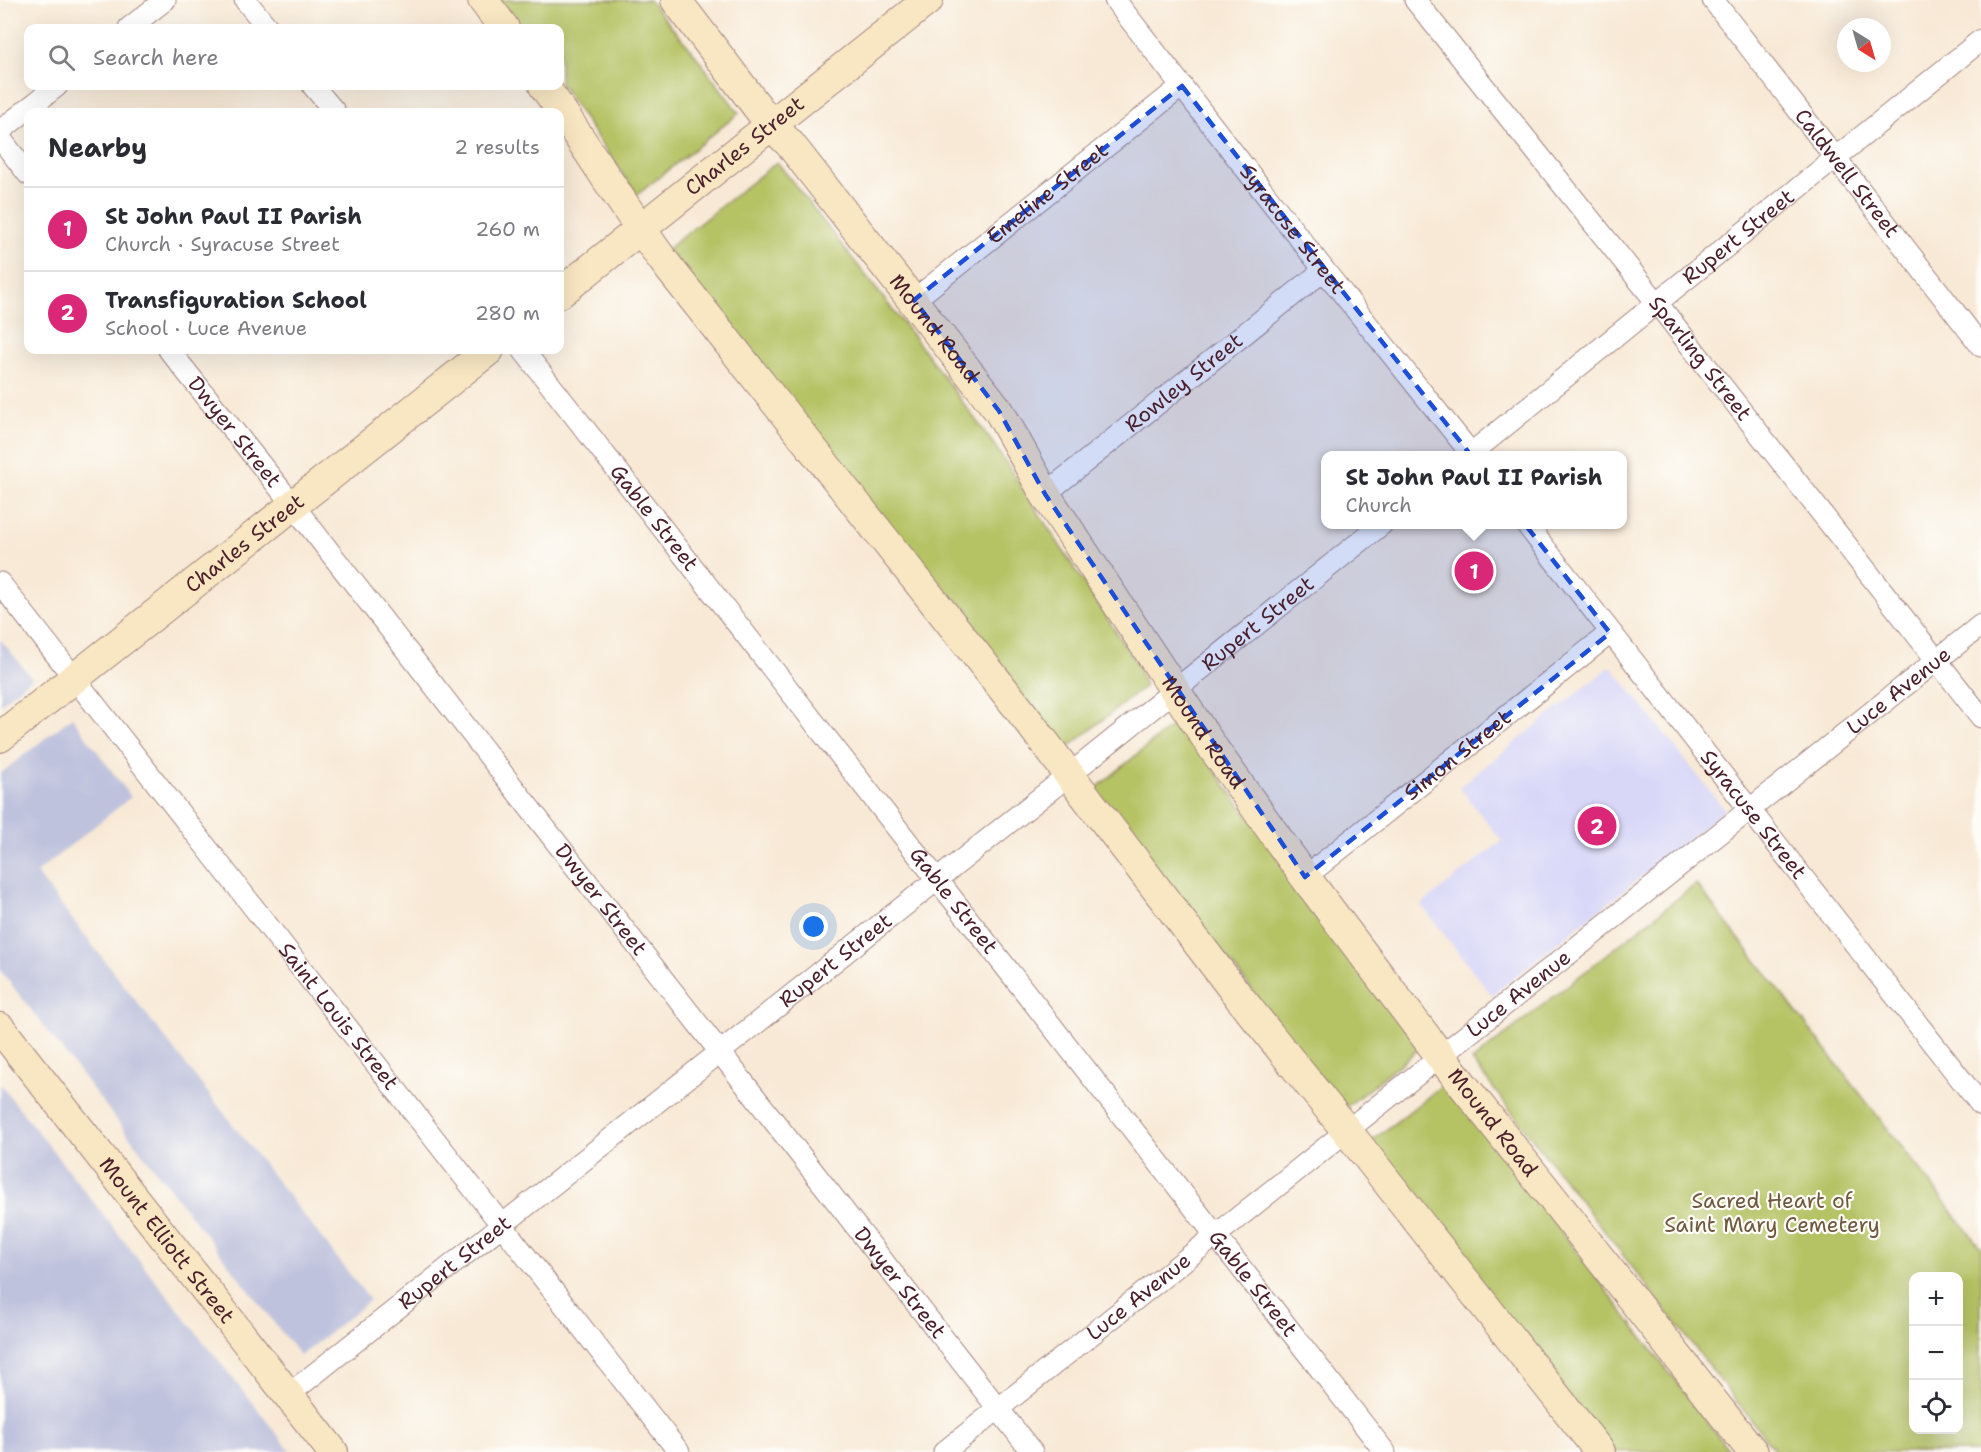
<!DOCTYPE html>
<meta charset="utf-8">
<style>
body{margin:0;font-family:"Shantell Sans",sans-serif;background:#f7f7f7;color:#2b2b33}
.controls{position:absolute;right:18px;bottom:18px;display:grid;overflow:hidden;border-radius:12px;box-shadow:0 6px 24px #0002}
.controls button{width:54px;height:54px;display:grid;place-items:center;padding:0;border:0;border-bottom:2px solid #e1e1e2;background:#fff;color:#2b2b33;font:30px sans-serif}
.compass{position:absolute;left:1837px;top:18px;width:54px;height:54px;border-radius:50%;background:#fff;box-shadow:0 6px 24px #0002;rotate:143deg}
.you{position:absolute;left:814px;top:927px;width:21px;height:21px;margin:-15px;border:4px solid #fff;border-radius:50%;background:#1a73e8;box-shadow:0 0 0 9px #1a73e833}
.badge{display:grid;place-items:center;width:39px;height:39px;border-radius:50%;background:#db2777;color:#fff;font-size:20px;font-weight:700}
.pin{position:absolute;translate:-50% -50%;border:3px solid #fff;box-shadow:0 2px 6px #0006}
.popup{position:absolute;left:1321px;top:451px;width:306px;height:78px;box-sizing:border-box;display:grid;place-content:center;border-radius:12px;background:#fff;filter:drop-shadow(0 2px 4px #0005);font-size:20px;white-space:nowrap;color:#7c7c81}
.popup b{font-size:22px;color:#2b2b33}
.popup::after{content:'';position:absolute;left:50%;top:100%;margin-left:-12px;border:12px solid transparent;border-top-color:#fff}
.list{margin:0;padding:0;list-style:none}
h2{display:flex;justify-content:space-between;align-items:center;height:78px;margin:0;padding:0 24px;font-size:26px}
h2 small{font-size:20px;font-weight:400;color:#7c7c81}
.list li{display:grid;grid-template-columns:39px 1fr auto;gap:18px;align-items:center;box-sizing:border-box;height:84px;padding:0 24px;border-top:2px solid #e1e1e2}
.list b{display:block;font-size:22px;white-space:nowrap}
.list p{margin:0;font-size:20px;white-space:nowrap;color:#7c7c81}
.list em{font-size:20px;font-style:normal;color:#7c7c81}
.icon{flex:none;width:33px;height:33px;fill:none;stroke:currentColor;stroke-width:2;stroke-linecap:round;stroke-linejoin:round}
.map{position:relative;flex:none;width:1981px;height:1452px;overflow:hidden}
.search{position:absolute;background:#fff;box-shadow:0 6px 24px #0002;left:24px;top:24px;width:540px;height:66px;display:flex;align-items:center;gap:15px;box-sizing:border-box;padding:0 21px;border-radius:12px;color:#7c7c81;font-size:22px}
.panel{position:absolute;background:#fff;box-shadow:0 6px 24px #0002;left:24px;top:108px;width:540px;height:246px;border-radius:12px}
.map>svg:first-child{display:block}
.built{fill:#d8d7f8}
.industrial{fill:#bfc2dd}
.green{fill:#b5c365;stroke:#807148;stroke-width:1.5;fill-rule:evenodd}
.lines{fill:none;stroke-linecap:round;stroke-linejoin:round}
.street-casing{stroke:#a18480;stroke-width:23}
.secondary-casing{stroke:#a18480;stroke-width:32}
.street{stroke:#fff;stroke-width:21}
.secondary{stroke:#f9e7c3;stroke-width:30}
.marked{fill:#1d4ed8;fill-opacity:0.2;stroke:#1d4ed8;stroke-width:4.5;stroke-dasharray:12 8;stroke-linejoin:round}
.labels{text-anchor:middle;stroke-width:4.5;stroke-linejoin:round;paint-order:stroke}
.street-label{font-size:21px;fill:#4a1f2b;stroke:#fdfcf7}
.park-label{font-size:21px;fill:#6f583f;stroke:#fdfcf7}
</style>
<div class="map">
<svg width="1981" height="1452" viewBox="0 0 1981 1452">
<rect width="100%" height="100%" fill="#fdfcf7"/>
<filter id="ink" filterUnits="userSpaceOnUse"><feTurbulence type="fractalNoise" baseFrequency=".0167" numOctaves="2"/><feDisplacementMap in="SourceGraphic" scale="12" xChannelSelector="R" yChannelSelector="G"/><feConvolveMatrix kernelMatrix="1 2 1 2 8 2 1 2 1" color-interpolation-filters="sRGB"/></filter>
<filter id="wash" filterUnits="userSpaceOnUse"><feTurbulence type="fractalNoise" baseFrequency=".008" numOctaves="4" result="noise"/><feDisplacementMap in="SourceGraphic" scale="24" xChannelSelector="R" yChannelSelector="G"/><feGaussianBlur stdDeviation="1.35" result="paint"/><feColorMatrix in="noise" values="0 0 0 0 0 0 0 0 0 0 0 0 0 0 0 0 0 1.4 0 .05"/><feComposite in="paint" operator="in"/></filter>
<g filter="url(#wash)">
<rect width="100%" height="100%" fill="#f8e9d6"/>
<!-- built -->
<polygon class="built" points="1611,666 1725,810 1492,995 1421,905 1502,841 1459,787"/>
<!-- industrial -->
<g class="industrial">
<polygon points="0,639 32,678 0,704"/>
<polygon points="72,717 131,797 36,873 370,1300 300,1356 0,970 0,774"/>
<polygon points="0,1084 53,1151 291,1452 0,1452"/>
</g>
<!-- green -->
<g class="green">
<polygon points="498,0 649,0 693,52 739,113 637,195 560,84 560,28 519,28"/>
<polygon points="777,162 917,341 995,446 1137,664 1145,686 1064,751 667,249"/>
<polygon points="1174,724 1187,733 1420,1048 1345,1108 1094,790"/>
<path d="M 1696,884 L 1981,1248 L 1981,1452 L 1776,1452 L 1472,1061 ZM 1958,1276 L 1958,1430 L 1914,1430 L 1914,1276 Z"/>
<polygon points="1447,1082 1730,1452 1608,1452 1368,1144"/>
</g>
</g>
<g filter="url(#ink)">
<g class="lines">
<defs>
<g id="street">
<polyline points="245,0 268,28"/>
<path id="s1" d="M 1115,0 L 1324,270 L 1473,456"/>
<path id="s2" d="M 1415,0 L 1657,303 L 1981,717"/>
<path id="s3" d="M 1713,0 L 1981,346"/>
<polyline points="129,28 165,0"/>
<polyline points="313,86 335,112"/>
<polyline points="0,131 57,86"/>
<polyline points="0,138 28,174"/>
<path id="s4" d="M 914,300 L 1182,86"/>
<path id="s5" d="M 169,350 L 293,505 L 1032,1452"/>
<path id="s6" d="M 523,350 L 1385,1452"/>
<path id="s7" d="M 1468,456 L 1981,40"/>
<path id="s8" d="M 1045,494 L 1324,270"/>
<path id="s9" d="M 1526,524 L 1981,1105"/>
<path id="s10" d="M 0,583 L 679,1452"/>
<path id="s11" d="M 1305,877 L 1610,633"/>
<path id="s12" d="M 288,1395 L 1069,775 L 1382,524"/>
<path id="s13" d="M 944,1452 L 1981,625"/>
</g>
<g id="secondary">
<polyline points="483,0 504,28"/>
<path id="s14" d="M 676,0 L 771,125 L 790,144 L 999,411 L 1045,494 L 1213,748 L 1305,877 L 1441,1057 L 1753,1452"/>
<path d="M 544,86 C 587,146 624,209 669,268 L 1019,709 L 1239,997 L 1347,1131 L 1600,1452"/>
<path id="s15" d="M 560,293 L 928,0"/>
<path id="s16" d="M 0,737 L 489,350"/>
<path id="s17" d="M 0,1028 L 333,1452"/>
</g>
</defs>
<!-- street casing -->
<use href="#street" class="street-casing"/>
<!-- secondary casing -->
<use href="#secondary" class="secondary-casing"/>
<!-- street -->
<use href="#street" class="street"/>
<!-- secondary -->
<use href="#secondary" class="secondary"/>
</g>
</g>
<!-- marked area -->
<path class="marked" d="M 1182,86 L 1610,633 L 1305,877 L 1045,494 L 999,411 L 914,300 Z"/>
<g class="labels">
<!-- street labels -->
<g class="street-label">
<text dy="7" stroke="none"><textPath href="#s15" startOffset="236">Charles Street</textPath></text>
<text dy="7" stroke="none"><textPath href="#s3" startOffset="219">Caldwell Street</textPath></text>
<text dy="7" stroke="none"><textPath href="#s4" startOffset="171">Emeline Street</textPath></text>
<text dy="7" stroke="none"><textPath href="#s1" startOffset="290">Syracuse Street</textPath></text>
<text dy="7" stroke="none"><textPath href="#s7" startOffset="348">Rupert Street</textPath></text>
<text dy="7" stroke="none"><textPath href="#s14" startOffset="418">Mound Road</textPath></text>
<text dy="7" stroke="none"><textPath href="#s2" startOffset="458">Sparling Street</textPath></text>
<text dy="7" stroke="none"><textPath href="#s8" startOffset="178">Rowley Street</textPath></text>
<text dy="7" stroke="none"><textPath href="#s5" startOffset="105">Dwyer Street</textPath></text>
<text dy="7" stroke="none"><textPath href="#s6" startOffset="213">Gable Street</textPath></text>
<text dy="7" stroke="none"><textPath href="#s16" startOffset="312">Charles Street</textPath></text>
<text dy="7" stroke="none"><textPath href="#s12" startOffset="1239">Rupert Street</textPath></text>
<text dy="7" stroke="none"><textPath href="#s13" startOffset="1221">Luce Avenue</textPath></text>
<text dy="7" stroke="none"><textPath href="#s14" startOffset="904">Mound Road</textPath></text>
<text dy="7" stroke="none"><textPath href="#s11" startOffset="195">Simon Street</textPath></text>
<text dy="7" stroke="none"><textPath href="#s9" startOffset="369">Syracuse Street</textPath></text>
<text dy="7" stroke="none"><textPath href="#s5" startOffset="699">Dwyer Street</textPath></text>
<text dy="7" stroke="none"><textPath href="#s6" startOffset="699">Gable Street</textPath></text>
<text dy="7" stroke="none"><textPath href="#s12" startOffset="699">Rupert Street</textPath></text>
<text dy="7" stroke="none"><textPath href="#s13" startOffset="735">Luce Avenue</textPath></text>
<text dy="7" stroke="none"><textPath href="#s10" startOffset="550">Saint Louis Street</textPath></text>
<text dy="7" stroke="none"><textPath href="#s14" startOffset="1390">Mound Road</textPath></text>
<text dy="7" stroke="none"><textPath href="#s17" startOffset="270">Mount Elliott Street</textPath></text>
<text dy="7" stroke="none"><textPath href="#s12" startOffset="213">Rupert Street</textPath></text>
<text dy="7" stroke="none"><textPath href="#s5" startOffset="1185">Dwyer Street</textPath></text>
<text dy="7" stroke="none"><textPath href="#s6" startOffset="1185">Gable Street</textPath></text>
<text dy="7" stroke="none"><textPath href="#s13" startOffset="249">Luce Avenue</textPath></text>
</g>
<!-- park labels -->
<g class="park-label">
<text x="1772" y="1208">Sacred Heart of<tspan x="1772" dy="24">Saint Mary Cemetery</tspan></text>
</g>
</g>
</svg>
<div class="controls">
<button>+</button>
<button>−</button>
<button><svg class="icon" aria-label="locate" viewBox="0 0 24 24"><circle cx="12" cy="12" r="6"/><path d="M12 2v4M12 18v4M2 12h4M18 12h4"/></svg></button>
</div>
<svg class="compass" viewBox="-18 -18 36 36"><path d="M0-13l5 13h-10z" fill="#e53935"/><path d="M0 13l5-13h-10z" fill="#7c7c81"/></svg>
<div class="you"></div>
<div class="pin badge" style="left:1474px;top:571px">1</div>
<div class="popup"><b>St John Paul II Parish</b>Church</div>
<div class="pin badge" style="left:1597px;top:826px">2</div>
<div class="search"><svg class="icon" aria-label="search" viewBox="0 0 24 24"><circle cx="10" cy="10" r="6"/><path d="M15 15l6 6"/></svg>Search here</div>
<section class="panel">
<h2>Nearby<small>2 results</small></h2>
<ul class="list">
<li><span class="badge">1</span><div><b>St John Paul II Parish</b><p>Church · Syracuse Street</p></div><em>260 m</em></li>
<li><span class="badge">2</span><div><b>Transfiguration School</b><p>School · Luce Avenue</p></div><em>280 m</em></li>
</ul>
</section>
</div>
